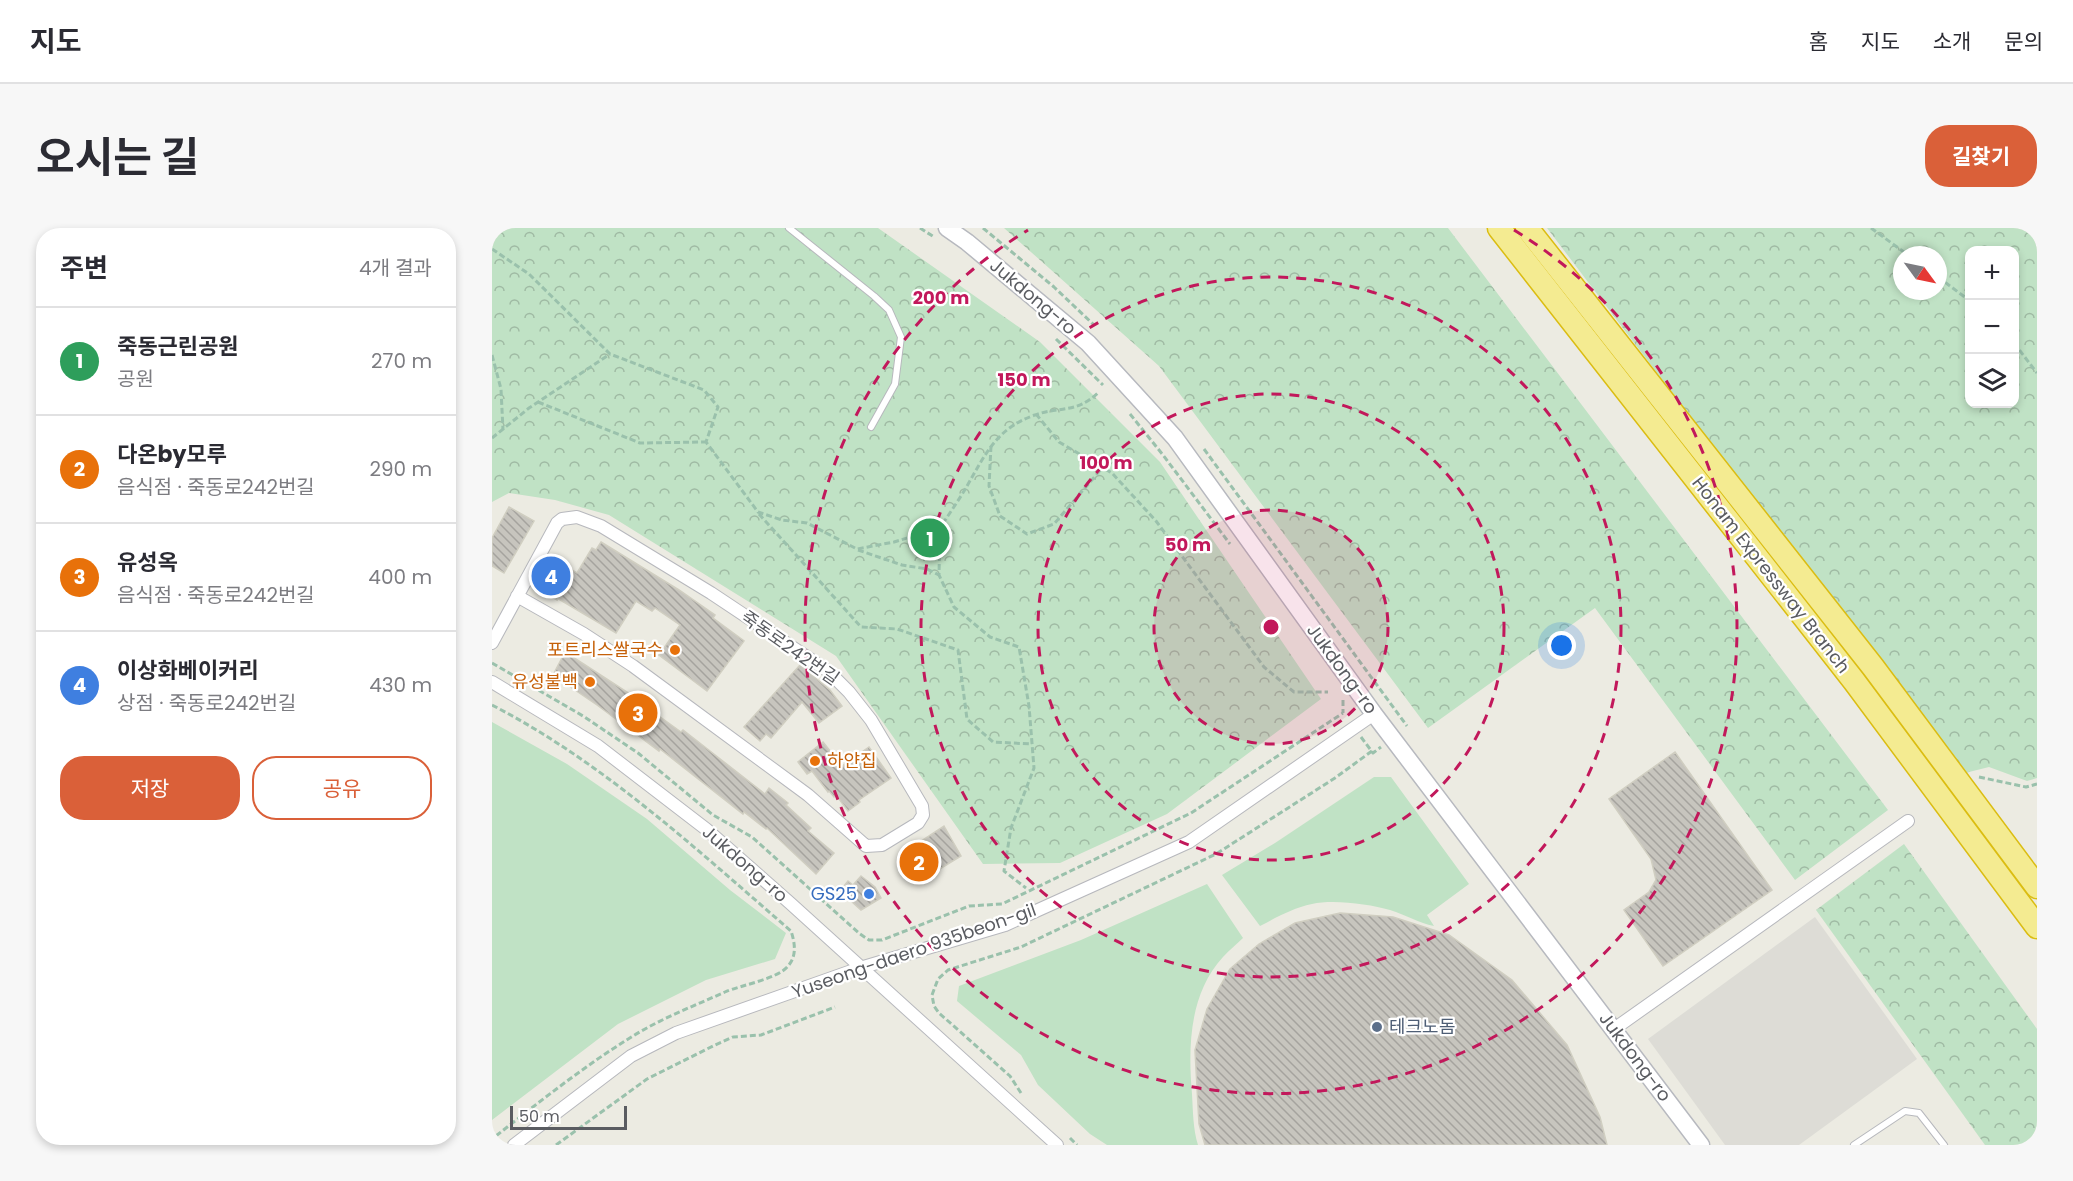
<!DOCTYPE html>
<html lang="ko">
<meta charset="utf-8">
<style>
body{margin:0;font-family:Poppins,"Noto Sans KR",sans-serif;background:#f7f7f7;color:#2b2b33}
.controls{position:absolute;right:18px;top:18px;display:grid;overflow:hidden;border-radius:12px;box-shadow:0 3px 9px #0003}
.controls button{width:54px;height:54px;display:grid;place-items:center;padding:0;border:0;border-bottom:2px solid #e1e1e2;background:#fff;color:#2b2b33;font:30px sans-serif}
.compass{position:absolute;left:1401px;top:18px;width:54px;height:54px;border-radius:50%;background:#fff;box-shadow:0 3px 9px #0003;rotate:123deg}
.scale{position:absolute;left:18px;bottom:15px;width:117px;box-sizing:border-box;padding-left:6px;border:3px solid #5a5c61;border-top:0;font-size:16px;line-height:21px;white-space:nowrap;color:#5a5c61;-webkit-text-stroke:4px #fff;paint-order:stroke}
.you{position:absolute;left:1070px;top:418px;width:21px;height:21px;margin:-15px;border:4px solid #fff;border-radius:50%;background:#1a73e8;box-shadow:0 0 0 9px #1a73e833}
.badge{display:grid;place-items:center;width:39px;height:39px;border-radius:50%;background:#da6039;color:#fff;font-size:20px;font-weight:700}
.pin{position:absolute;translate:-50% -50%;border:3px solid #fff;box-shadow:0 2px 6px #0006}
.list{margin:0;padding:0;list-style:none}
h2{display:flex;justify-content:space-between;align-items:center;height:78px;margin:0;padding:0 24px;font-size:26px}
h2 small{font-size:20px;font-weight:400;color:#7c7c81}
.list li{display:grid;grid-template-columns:39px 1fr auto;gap:18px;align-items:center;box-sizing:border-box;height:108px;padding:0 24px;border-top:2px solid #e1e1e2}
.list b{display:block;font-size:22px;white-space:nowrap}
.list p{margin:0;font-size:20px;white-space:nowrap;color:#7c7c81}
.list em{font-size:20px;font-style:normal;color:#7c7c81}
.actions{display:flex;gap:12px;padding:18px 24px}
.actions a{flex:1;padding:14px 0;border:2px solid #da6039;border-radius:24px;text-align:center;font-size:21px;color:#da6039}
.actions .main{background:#da6039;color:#fff}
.icon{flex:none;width:33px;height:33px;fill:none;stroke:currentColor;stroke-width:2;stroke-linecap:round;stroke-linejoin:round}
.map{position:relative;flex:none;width:1545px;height:917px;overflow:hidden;border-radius:24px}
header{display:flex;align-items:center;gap:36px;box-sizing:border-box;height:84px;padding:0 30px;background:#fff;border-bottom:2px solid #e1e1e2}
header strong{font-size:28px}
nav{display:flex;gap:33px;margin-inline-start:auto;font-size:21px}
.intro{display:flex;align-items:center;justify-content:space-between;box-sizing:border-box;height:144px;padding:0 36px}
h1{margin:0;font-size:42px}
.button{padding:15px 27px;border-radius:24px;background:#da6039;color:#fff;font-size:21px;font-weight:700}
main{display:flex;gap:36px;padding:0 36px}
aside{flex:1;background:#fff;border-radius:24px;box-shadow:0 3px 9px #0003}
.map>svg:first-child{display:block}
.industrial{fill:#dddcd6}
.grass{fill:#c0e2c5}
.forest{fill:url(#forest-crowns);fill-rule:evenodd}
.building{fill:url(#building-back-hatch);stroke:#d0cec1;stroke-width:1.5}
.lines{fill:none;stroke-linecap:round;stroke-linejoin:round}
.lane-casing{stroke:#b7b8bd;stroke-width:8}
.street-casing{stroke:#b7b8bd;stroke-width:14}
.secondary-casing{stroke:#b7b9bf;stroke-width:19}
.highway-casing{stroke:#dbbd12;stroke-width:25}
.path{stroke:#9ac1ac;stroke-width:3;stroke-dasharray:6 3;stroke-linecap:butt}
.lane{stroke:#fff;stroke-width:6}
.street{stroke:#fff;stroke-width:12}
.secondary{stroke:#fff;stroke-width:16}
.highway{stroke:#f4eb91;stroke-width:22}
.ring{fill:none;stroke:#c2185b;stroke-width:3;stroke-dasharray:10 8}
.food-dot{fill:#e8710a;stroke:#fff;stroke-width:2}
.shop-dot{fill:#3f7fe0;stroke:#fff;stroke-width:2}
.service-dot{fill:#5c6f8a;stroke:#fff;stroke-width:2}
.labels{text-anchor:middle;stroke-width:4.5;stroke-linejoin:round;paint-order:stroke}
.street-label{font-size:18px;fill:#5a5c61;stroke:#fff}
.food-label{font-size:18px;fill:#c56008;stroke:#fff;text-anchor:end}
.shop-label{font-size:18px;fill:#366cbe;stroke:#fff;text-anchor:end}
.service-label{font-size:18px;fill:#4e5e75;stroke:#fff;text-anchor:start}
.centre{fill:#c2185b;stroke:#fff;stroke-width:3}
.ring-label{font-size:18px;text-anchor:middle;font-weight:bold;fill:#c2185b;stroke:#fff;stroke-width:4.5;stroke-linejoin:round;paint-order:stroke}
</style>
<header>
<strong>지도</strong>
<nav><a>홈</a><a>지도</a><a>소개</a><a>문의</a></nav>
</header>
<div class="intro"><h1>오시는 길</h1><a class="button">길찾기</a></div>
<main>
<aside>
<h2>주변<small>4개 결과</small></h2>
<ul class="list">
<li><span class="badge" style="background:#2e9e5b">1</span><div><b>죽동근린공원</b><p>공원</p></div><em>270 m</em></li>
<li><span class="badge" style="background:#e8710a">2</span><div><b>다온by모루</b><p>음식점 · 죽동로242번길</p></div><em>290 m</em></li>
<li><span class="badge" style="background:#e8710a">3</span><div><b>유성옥</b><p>음식점 · 죽동로242번길</p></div><em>400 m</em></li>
<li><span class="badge" style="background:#3f7fe0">4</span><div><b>이상화베이커리</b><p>상점 · 죽동로242번길</p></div><em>430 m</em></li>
</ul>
<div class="actions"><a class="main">저장</a><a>공유</a></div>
</aside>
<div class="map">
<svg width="1545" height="917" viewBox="0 0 1545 917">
<defs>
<pattern id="forest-crowns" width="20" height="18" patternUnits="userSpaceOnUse" patternTransform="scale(1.5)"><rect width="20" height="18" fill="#c0e2c5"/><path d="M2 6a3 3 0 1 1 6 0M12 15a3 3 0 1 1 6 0" fill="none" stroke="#9fbaa3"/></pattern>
<pattern id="building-back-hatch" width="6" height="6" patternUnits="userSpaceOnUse" patternTransform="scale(1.5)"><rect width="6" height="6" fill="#c7c5be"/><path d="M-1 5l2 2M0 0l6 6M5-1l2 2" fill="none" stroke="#a5a39e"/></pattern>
</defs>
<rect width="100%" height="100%" fill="#ecebe2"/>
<!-- industrial -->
<polygon class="industrial" points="1323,689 1425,831 1307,917 1233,917 1156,811"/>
<!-- grass -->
<g class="grass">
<polygon points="0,494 75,536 155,591 238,662 294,705 283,731 214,752 126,796 0,892"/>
<path d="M 882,549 L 899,549 L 977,656 L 935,687 L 942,698 C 927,695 914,687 898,682 C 877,676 841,671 820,676 C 801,680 785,689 768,698 L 730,647 L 783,615 Z"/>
<path d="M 715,656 L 751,710 C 745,716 737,722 731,729 C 697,766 696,819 700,866 C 701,883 701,901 706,917 L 615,917 L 598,906 L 546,857 L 529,827 L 465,773 L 467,758 L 589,712 Z"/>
</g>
<!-- forest -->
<g class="forest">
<polygon points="0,0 386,0 548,114 668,234 829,471 675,586 568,635 491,636 344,428 117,287 63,272 17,265 0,274"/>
<polygon points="512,0 956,0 1396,582 1303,652 1103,380 936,500 667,138"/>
<path d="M 1055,0 L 1545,0 L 1545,550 L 1535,553 L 1497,539 L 1473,545 L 1294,315 ZM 1478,22 L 1522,22 L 1522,176 L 1478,176 ZM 1410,27 L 1446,27 L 1446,63 L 1410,63 Z"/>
<polygon points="1412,616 1545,801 1545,917 1493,917 1324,682"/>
</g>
<!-- building -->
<g class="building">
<polygon points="17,279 42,293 12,345 0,338 0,310"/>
<polygon points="109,314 187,362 223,387 221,390 252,413 215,463 167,427 188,397 163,380 160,383 144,373 124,405 65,370 65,372 49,363 53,357 48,354 61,331 85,345 100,320 104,322"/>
<polygon points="73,424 144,470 145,468 163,480 160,483 189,504 191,502 273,566 277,560 296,575 294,577 319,600 316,603 342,625 324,646 275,600 274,601 252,584 251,586 168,521 167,523 105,477 61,447"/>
<polygon points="308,437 338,462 350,478 327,495 310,474 279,510 274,506 268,513 252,499"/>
<polygon points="331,514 350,538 377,519 399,550 367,572 368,574 356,583 344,567 342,569 337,563 336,564 320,543 315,546 306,534"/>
<polygon points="1183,524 1280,662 1171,738 1132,682 1157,664 1164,652 1159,631 1117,571"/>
<polygon points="452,598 469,628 425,655 408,627"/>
<polygon points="369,648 383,659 389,670 369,682 348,663 356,653 361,657"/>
<polygon points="848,685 901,689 957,707 1020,752 1075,817 1108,889 1115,917 713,917 707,896 703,822 715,781 738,741 767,716 803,695"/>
</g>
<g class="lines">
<defs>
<g id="lane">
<polyline points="297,0 382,68 397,82 409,109 403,156 379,199"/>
<polyline points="1362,917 1413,883 1427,885 1452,917"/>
</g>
<g id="street">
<polyline points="0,415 65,295 70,291 85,289 109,298 219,365 336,443 357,464 379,492 430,578 431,587 426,595 390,617 374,618 316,567 141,438 92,406 25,368"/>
<polyline points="0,454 106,518 214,601 298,675 565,917"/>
<polyline points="1122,801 1416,593"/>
<polyline points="22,917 139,828 184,805 368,740 513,697 697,614 882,486"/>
</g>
<polyline id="secondary" points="455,0 475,14 596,115 683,210 882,486 1209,917"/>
<g id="highway">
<polyline points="1007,0 1362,453 1545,699"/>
<polyline points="1035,0 1381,439 1545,659"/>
</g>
</defs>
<!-- lane casing -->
<use href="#lane" class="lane-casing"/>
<!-- street casing -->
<use href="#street" class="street-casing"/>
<!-- secondary casing -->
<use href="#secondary" class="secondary-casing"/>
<!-- highway casing -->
<use href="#highway" class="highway-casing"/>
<!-- path -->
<g class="path">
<polyline points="428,0 442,9"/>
<polyline points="491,0 562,59 602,97"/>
<polyline points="1379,0 1416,27"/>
<path d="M 0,21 L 37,46 L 118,126 L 212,162 L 226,179 L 214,214 L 266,284 L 290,292 L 315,295 L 365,321 L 402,314 L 448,300 C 457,286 467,272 475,258 C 494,225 505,200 543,187 C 568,178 583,186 606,165"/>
<polyline points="1446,49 1478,73"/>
<polyline points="564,111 611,157"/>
<polyline points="1522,115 1545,145"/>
<polyline points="0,127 9,161 11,202"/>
<polyline points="46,174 148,215 213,214"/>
<polyline points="544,186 567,214 620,245 664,293 772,439 802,464 836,464"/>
<polyline points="638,186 671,227 738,316"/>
<polyline points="0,210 37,180 118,126"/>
<polyline points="499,218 497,258 508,288 535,306 562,296 611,239"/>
<polyline points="712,221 915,498"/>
<polyline points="267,286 369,399 405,401 466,422 475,491 501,514 540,516"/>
<polyline points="448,300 447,347 462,379 498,409 527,419 537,478 542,540 519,600 512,643 534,660"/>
<polyline points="366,322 410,337 435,341 447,347"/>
<polyline points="0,435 91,488 146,525 221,587 260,609 368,706 377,712 390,712 477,678 510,676 699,585 851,485"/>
<polyline points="851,472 851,485"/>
<path d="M 0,477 C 112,535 204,621 299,703 C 303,715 305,728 296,738 C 286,751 249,757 233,764 C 202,778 170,790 141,808 C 92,838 46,875 0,911"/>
<polyline points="869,509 881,525 889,519"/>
<polyline points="1487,549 1534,559 1545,556"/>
<polyline points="529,865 518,848 447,785 442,778 440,767 446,751 456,742 529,719 724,626 843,550 880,523"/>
<polyline points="578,910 585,917"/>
<polyline points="64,917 155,851 223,817 241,809 269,807 343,779"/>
</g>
<!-- lane -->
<use href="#lane" class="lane"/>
<!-- street -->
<use href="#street" class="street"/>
<!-- secondary -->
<use href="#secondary" class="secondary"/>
<!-- highway -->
<use href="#highway" class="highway"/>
</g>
<!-- distance rings -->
<circle cx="779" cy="399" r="117" fill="#c2185b" fill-opacity=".12"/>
<g class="ring">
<circle cx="779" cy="399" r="117"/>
<circle cx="779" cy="399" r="233"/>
<circle cx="779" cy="399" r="350"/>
<path d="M1022 2A466 466 0 1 1 536 2"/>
</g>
<!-- markers -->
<g class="food-dot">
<circle cx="183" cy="422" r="6"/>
<circle cx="98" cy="454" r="6"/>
<circle cx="323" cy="533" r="6"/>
</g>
<circle class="shop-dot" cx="377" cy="666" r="6"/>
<circle class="service-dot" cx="885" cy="799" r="6"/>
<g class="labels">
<!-- street labels -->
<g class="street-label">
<text transform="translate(541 69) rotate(40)" y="6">Jukdong-ro</text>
<text transform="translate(1279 347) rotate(52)" y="6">Honam Expressway Branch</text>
<text transform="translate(298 420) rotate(35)" y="6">죽동로242번길</text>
<text transform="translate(850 441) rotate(54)" y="6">Jukdong-ro</text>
<text transform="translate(253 636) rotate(41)" y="6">Jukdong-ro</text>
<text transform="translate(422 723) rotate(-19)" y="6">Yuseong-daero 935beon-gil</text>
<text transform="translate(1143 829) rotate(53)" y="6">Jukdong-ro</text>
</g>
<!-- food labels -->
<g class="food-label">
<text x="171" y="428">포트리스쌀국수</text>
<text x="86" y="460">유성불백</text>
<text x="335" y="539" text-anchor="start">하얀집</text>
</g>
<!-- shop labels -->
<g class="shop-label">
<text x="365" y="672">GS25</text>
</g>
<!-- service labels -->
<g class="service-label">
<text x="897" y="805">테크노돔</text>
</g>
</g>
<circle cx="779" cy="399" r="9" class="centre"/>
<g class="ring-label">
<text x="449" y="76">200 m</text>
<text x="532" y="158">150 m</text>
<text x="614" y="241">100 m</text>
<text x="696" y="323">50 m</text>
</g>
</svg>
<div class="controls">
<button>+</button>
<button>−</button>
<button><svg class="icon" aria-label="layers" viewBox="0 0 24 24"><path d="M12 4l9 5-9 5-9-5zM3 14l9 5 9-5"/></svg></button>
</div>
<svg class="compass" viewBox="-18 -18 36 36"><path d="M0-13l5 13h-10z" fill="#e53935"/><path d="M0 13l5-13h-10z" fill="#7c7c81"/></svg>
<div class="scale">50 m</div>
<div class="you"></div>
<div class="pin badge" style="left:438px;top:310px;background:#2e9e5b">1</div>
<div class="pin badge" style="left:427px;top:634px;background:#e8710a">2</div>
<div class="pin badge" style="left:146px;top:485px;background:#e8710a">3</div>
<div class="pin badge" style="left:59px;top:348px;background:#3f7fe0">4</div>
</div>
</main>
